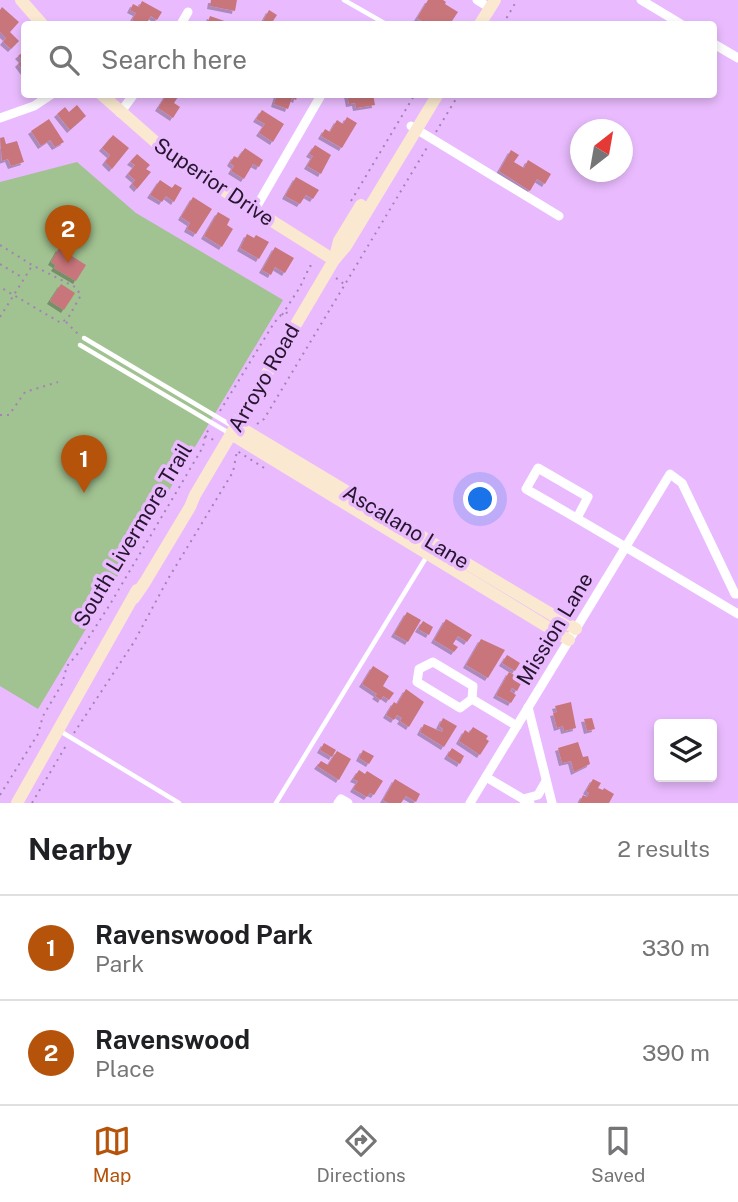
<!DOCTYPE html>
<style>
body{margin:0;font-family:"Public Sans",sans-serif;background:#f2f2f2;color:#202124}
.controls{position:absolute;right:21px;bottom:21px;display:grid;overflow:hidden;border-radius:7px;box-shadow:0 4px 10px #0003}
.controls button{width:63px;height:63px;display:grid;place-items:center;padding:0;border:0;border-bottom:2px solid #e0e0e0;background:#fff;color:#202124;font:35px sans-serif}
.compass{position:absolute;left:570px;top:119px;width:63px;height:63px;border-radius:50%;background:#fff;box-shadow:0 4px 10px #0003;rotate:31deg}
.you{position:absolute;left:481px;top:500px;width:24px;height:24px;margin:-18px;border:5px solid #fff;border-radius:50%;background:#1a73e8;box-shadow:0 0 0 10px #1a73e833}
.badge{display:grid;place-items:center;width:46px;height:46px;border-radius:50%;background:#b45309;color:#fff;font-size:23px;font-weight:700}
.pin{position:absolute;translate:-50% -58px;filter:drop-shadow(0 2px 4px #0008)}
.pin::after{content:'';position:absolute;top:37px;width:24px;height:21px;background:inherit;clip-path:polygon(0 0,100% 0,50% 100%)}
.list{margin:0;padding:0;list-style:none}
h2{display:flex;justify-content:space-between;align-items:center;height:91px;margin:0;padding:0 28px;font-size:30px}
h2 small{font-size:23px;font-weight:400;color:#757577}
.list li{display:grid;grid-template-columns:46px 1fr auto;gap:21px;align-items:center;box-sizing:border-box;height:105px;padding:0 28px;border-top:2px solid #e0e0e0}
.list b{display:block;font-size:26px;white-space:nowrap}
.list p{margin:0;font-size:23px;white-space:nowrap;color:#757577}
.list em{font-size:23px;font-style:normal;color:#757577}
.icon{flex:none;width:38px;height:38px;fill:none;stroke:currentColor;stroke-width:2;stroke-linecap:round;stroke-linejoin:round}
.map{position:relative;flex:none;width:738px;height:803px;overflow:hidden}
.search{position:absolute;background:#fff;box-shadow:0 4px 10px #0003;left:21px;right:21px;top:21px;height:77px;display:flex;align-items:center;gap:18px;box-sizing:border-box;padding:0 24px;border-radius:7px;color:#757577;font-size:26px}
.sheet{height:301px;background:#fff}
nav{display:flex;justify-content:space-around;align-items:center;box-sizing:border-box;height:98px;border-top:2px solid #e0e0e0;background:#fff;font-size:19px;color:#757577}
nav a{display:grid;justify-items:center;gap:4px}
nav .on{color:#b45309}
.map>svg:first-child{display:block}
.green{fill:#a1c291}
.building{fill:#c8767c;filter:url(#shadow)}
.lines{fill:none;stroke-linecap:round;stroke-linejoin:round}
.path{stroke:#a581b5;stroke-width:2;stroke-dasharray:2 5;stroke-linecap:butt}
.lane{stroke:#fff;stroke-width:4.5}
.street{stroke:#fff;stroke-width:9}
.secondary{stroke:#fae9d0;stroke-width:12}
.labels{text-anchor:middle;stroke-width:7;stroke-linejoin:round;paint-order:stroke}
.street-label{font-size:21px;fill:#26152e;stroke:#e9bbfe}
</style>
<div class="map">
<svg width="738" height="803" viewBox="0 0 738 803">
<defs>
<filter id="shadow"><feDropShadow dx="-3" dy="3" stdDeviation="0" flood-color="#0004"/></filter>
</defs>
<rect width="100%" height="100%" fill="#e9bbfe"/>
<!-- green -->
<polygon class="green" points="77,162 136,213 283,300 38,709 0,686 0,182"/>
<!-- building -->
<g class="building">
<polygon points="211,0 237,0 235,11 210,6"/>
<polygon points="428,0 443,0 446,2 445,4 458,12 450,24 442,21 437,24 431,21 427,24 417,18"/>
<polygon points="142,1 162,12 157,20 151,16 146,24 140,24 132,20 136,13 130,10 133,4 139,7"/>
<polygon points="2,7 19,22 10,32 19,41 11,49 3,42 6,38 0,32 0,10"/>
<polygon points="269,10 277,15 271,24 263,21"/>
<polygon points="210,16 233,24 207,24"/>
<polygon points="24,51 24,72 18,64 22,60 18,56"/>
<polygon points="167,94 180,94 174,103 180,107 173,118 158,108"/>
<polygon points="277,94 298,94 296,100 292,98 288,109 274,104"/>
<polygon points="347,94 373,94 375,105 356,108 355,103 349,104"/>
<polygon points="77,105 86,116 70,130 57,114 65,107 69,112"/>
<polygon points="262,110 284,124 273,142 259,133 265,124 256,119"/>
<polygon points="347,117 357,123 342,148 321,136 325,129 330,132 337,120 343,124"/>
<polygon points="49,119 64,142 55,147 50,140 41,146 31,131"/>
<polygon points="113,135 129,148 112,169 105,162 110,155 102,148"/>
<polygon points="4,137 6,144 17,141 24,162 11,166 8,159 2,161 0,138"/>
<polygon points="315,145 331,155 321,174 307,166 313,156 309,154"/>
<polygon points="245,148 263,160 259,167 253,164 244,179 231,171 234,166 230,163 234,156 238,158"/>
<polygon points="511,150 519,155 514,162 524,168 528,160 551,174 545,184 537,179 530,191 499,171"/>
<polygon points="137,154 150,165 146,169 151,172 137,189 132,184 135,180 128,174 135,165 130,162"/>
<polygon points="296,177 319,190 313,199 306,195 300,204 285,196"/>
<polygon points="160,180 172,188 175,184 182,188 174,202 166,196 162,202 150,195"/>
<polygon points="193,197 212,209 196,234 187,229 190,223 181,217"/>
<polygon points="218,212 230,219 227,225 233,229 222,247 204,236"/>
<polygon points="247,234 254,238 256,235 269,242 259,259 240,248"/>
<polygon points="275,247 294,258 285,273 275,267 271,275 262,270"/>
<polygon points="59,248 86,265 76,281 54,268 56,265 51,262"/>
<polygon points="61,284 75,293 64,310 50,301"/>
<polygon points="407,612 421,620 408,642 394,634"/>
<polygon points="446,619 472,635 467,642 458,636 453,644 458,647 454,652 434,640"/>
<polygon points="423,621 433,627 429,635 418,629"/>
<polygon points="481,639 505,650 488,678 466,665"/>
<polygon points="507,655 520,663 515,671 502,663"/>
<polygon points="373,666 389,676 383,686 394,693 389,700 383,696 381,700 375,696 377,694 362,684"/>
<polygon points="509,672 523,680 517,691 512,688 510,691 516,695 511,703 496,695"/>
<polygon points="406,689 424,702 409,727 400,721 402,718 397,715 394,720 386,715 394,702 397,704"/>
<polygon points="571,702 576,728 564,731 563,726 557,728 553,713 557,712 555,706"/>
<polygon points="443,718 457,726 444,747 420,732 424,724 442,732 443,729 439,726"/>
<polygon points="592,718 595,729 587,731 584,719"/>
<polygon points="473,727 488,736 486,739 489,741 480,755 459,741 465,730 469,733"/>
<polygon points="578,742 583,757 588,756 590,764 574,772 571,761 562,763 558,748"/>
<polygon points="324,743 336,750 332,757 320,750"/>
<polygon points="452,748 464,756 460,764 447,756"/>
<polygon points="363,750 374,756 369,764 359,758"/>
<polygon points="337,751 351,759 339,780 317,766 321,761 328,765"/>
<polygon points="359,770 365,774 367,771 383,781 374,795 370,793 367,797 353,789 358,781 353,779"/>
<polygon points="395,779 420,794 416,802 406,796 401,803 388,803 383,800"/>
<polygon points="593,779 601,783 598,788 603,790 604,788 614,794 609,803 579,803 583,795 587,797 589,793 586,791"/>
</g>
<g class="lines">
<!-- path -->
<g class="path">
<polyline points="503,24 517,0"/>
<polyline points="436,132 459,94"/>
<polyline points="351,201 415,94"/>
<polyline points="0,245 32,265 75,287 81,295 68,318 61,323 0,287"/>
<polyline points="0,264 23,278"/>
<polyline points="336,278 344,284"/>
<polyline points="282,315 300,287 310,266 315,267"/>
<polyline points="0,317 32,266"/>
<polyline points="66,322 79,335"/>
<polyline points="220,411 274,323 281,315 291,311"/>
<polyline points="0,415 9,415 25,392 58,382"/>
<polyline points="257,424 264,419 428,146"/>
<polyline points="205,436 214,440"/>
<polyline points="74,733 134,642 168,579 233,472 237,451 266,469"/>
<polyline points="0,795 38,734 43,716 62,684 67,666 80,651 109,606 203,447 205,436 210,427"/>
<polyline points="32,803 67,744"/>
</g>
<!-- lane -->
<g class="lane">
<polyline points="344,0 386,24"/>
<polyline points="84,338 234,427"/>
<polyline points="80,345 229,433"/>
<polyline points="60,731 179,803"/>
<polyline points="276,803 427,556"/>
</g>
<!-- street -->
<g class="street">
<polyline points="477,0 490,8"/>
<polyline points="641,0 681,24"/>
<polyline points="181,24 188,12"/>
<polyline points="714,44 738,58"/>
<polyline points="120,113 134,94"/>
<polyline points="0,118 34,106 52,94"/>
<polyline points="411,126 559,216"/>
<polyline points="254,211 320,97"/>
<path d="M 577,518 L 588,497 L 538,468 L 526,489 C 598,530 668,572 738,614"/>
<polyline points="472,699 473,686 433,662 419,669 417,682 460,708 472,699 517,726"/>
<polyline points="528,707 552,803"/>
<polyline points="486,777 530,803"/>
<polyline points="523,799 538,795 546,781"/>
<polyline points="338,803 341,799 348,803"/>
<polyline points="470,803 670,474 682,483 735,594 738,594"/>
</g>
<!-- secondary -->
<g class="secondary">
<polyline points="21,0 42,24"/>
<polyline points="480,24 495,0"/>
<polyline points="101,94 177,161 334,260"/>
<polyline points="335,257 339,241 361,205"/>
<polyline points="235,427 246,431 576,629"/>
<polyline points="231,434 569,640"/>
<polyline points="134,598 145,582 190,507 195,495 334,260 346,246 438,94"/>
<polyline points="17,803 137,590"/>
</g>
</g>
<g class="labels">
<!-- street labels -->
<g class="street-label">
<text transform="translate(214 182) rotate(34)" y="7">Superior Drive</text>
<text transform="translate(264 378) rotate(-60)" y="7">Arroyo Road</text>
<text transform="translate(406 527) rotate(31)" y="7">Ascalano Lane</text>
<text transform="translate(133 535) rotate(-59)" y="7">South Livermore Trail</text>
<text transform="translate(555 629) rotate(-59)" y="7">Mission Lane</text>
</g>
</g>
</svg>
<div class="controls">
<button><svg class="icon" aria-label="layers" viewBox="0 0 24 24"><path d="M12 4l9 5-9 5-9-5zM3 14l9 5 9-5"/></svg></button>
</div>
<svg class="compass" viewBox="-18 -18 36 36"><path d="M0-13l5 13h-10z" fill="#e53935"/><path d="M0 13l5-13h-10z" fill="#757577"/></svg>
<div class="you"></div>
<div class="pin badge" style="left:84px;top:493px">1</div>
<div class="pin badge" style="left:68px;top:263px">2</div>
<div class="search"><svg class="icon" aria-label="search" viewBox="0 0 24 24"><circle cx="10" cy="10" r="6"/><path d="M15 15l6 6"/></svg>Search here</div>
</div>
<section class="sheet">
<h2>Nearby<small>2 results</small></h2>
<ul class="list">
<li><span class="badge">1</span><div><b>Ravenswood Park</b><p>Park</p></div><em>330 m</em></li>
<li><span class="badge">2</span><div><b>Ravenswood</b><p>Place</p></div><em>390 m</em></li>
</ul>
</section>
<nav>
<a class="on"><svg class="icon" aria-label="map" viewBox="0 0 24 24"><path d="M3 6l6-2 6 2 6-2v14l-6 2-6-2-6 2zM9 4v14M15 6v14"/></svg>Map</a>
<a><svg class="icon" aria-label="directions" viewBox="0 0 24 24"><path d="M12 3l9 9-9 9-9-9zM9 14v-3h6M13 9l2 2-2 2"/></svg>Directions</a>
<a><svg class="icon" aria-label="saved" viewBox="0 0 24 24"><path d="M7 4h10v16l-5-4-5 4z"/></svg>Saved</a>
</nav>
